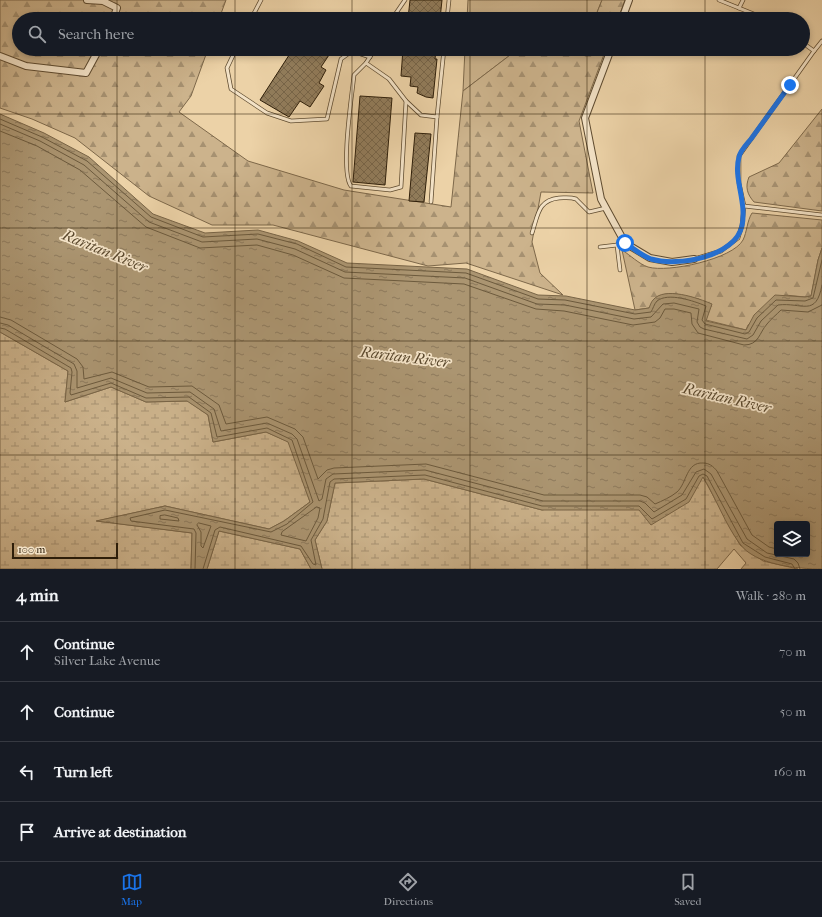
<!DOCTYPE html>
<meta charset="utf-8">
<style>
body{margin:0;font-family:"IM FELL French Canon",serif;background:#20242c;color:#f1f3f6}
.controls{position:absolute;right:12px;bottom:12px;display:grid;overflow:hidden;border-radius:4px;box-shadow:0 2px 6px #0003}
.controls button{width:36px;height:36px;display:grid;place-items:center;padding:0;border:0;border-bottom:1px solid #363941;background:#171b24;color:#f1f3f6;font:20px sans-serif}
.scale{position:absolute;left:12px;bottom:10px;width:106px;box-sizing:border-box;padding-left:4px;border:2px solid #2e1e09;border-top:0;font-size:11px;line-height:14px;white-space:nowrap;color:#2e1e09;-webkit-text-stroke:3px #f3e2c6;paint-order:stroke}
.stop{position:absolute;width:12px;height:12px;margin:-9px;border:3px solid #1a73e8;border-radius:50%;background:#fff}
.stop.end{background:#1a73e8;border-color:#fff;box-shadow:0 1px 4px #0008}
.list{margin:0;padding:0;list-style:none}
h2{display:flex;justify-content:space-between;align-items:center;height:52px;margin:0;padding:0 16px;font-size:17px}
h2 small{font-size:13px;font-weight:400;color:#9ea1a6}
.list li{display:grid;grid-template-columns:26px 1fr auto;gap:12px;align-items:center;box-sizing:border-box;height:60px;padding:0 16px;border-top:1px solid #363941}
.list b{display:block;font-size:15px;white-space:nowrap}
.list p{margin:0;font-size:13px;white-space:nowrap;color:#9ea1a6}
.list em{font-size:13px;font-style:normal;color:#9ea1a6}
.icon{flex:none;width:22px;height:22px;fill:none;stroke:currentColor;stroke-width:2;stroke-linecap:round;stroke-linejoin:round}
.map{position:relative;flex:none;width:822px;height:569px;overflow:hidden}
.search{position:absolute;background:#171b24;box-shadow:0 2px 6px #0003;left:12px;right:12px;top:12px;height:44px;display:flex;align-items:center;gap:10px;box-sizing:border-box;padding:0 14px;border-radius:22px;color:#9ea1a6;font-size:15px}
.sheet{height:292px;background:#171b24}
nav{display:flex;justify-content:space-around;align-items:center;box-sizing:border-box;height:56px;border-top:1px solid #363941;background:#171b24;font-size:11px;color:#9ea1a6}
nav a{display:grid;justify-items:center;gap:2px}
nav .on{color:#1a73e8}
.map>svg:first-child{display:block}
.grass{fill:#ccb38c;stroke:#7d684a}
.forest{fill:url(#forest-firs);stroke:#7d684a}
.wetland{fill:url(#wetland-marsh);stroke:#7d684a}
.water{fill:url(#water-ripples);stroke:#796547;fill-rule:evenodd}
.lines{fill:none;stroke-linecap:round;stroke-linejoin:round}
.shore{stroke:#6c5a3d;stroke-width:1}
.building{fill:url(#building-cross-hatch);stroke:#2e1e09}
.service-casing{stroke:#5e4b30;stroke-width:4.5}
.minor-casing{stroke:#5e4b30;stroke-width:8}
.service{stroke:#f3e2c6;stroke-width:3}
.minor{stroke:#f3e2c6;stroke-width:6}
.route{stroke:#1a73e8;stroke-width:5}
.grid{fill:none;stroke:#2e1e09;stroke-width:1;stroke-opacity:0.55}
.labels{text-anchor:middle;stroke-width:3.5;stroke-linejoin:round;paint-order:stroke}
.water-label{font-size:15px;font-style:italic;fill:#5a482d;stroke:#f3e2c6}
</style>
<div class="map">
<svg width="822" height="569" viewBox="0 0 822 569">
<defs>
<pattern id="forest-firs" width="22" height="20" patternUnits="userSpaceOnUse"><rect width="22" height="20" fill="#ccb38c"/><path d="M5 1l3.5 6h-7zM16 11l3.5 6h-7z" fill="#a69171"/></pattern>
<pattern id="wetland-marsh" width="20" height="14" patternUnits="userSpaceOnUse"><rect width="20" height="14" fill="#ccb38c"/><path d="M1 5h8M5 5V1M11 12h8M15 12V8" fill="none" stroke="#a69171"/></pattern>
<pattern id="water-ripples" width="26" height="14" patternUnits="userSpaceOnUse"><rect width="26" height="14" fill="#ab9571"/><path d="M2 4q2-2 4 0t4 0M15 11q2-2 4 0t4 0" fill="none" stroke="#8c795b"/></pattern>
<pattern id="building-cross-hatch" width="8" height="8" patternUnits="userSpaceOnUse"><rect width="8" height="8" fill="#917c5b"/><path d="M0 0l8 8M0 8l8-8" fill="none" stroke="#776549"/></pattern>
</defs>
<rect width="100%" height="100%" fill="#ecd2a7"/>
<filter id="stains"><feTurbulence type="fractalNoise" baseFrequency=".005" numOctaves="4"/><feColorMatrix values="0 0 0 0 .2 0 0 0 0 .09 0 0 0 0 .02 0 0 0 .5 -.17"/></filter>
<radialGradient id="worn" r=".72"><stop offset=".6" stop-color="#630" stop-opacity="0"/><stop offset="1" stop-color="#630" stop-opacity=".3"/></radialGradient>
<!-- grass -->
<g class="grass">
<polygon points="468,0 602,0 596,15 561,17 558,19 467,19"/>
<polygon points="465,49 518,49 463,91"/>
</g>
<!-- forest -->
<g class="forest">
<polygon points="0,0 226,0 219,19 19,19 19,49 208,49 191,96 179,112 248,161 344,190 451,207 463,91 518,49 606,49 579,121 593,193 541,192 532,242 540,273 563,295 466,263 428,266 273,225 212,225 149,196 75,138 32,119 0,108"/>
<polygon points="602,0 625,0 618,19 558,19 561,17 596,15"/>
<path d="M 822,109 L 822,211 L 754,202 C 747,194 745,187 749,177 L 779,163 Z"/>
<path d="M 752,213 L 822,220 L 822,248 L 818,260 L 811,296 L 805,297 L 785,295 L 748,325 L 746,330 L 706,320 L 699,299 C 679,295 660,286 649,308 L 635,310 L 622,250 C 630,255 639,264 648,267 C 668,273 733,259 743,240 C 747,232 747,221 752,213 Z"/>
</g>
<!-- wetland -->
<g class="wetland">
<polygon points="0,332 68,371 65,402 111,387 146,402 188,401 208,415 213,442 266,432 289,442 310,502 284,521 269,529 165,506 97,521 192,533 191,569 0,569"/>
<polygon points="703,477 740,545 763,561 798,569 741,569 746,563 734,549 717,569 322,569 315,540 327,521 335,483 424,479 542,510"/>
<polygon points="219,531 300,549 311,569 207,569"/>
</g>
<!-- water -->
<path class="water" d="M 0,114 L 44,133 L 89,157 L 153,214 L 205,233 L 258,230 L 298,241 L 347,263 L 467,269 L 538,295 L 566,296 L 635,310 L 649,308 C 650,306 651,302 653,300 C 664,286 698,298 712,304 L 706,321 L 746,330 L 754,315 L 775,295 L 805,297 L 811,296 L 818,260 L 822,248 L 822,569 C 798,569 755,565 740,544 C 725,524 716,498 703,477 L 689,502 L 651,525 L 639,510 L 542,510 L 424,479 L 335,483 L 327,521 L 315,540 L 322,569 L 311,569 L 300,549 L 219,531 L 207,569 L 191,569 L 192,533 L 96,521 L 165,506 L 269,529 L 284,521 L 310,502 L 288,442 L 266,432 L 213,442 L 208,415 L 187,401 L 146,402 L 111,387 L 65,402 L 68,371 L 0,332 ZM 777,524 L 807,524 L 807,554 L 777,554 Z"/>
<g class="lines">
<!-- shore -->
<g class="shore">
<path d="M 0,119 L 42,137 L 87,161 L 151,217 L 203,237 L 258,234 L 297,244 L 346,267 L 466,273 L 538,299 L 565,300 L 635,314 L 651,312 C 653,309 654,304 657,301 C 668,292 694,301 706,306 L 702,320 L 705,324 L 745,334 L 749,332 L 757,318 L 776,300 L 805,301 L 813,298 L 822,260"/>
<path d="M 0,124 L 40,141 L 84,165 L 149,222 L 202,242 L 257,239 L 295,249 L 345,272 L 465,278 L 537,304 L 565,305 L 634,319 L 651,317 L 663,304 L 674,303 L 699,309 L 697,322 L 700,327 L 704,329 L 747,339 L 753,335 L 761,321 L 778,305 C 802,302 816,318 822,285"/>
<path d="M 0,131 L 37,146 L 80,170 L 146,227 L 200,248 L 257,245 L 293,255 L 344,278 L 464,284 L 536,309 L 564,311 L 633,325 L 655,322 L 660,318 L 665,309 L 674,309 L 691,313 L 692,324 L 698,333 L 744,345 C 759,345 759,333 767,324 C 771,319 776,315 781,310 L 808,312 L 822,305"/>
<path d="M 0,317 L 11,320 L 77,359 L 83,367 L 84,379 L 112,372 L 149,387 L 192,386 L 219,405 L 226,424 L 267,417 L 295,429 L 303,437 L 318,479 L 327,470 L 334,468 L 426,464 L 544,495 L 640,495 L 647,497 L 655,504 C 662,501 671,497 677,492 C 687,483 686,462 703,463 C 709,463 713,466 717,471 L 752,535 L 769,547 L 777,549"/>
<polyline points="0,323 8,325 74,364 77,371 77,388 111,378 147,393 190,392 214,409 221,431 267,423 292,434 297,439 319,501 322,499 326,479 333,474 425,470 543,501 640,501 645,503 654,512 682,495 696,472 704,469 711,474 747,539 767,553 794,559 798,563 800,569"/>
<polyline points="0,328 5,329 71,368 72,372 70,393 71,395 111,383 146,398 189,397 211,413 217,437 267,428 292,440 313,502 287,524 271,532 165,510 130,518 131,521 194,529 196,533 195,569"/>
<polygon points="317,507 320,508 318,518 306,541 281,535 282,532"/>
<polygon points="165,515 178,518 179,521 160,519 160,516"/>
<polygon points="199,523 211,526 203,548 201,546 201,532 197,525"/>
<polyline points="203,569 215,530 220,527 301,546 313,564 316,565 311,540 323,519 330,482 334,479 425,475 542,506 639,506 652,519 686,499 699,476 703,474 707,476 743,543 765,557 792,564 795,569"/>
</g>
</g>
<!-- building -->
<g class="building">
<polygon points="410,0 442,0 440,19 408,19"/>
<polygon points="293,49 333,49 321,67 326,70 319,83 324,86 310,107 300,101 289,117 260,100"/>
<polygon points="403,49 436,49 435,59 437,59 433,98 426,97 417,93 418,87 410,86 411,77 401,76"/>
<polygon points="360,96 392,98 385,185 353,182"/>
<polygon points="415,133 431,134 424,202 409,201"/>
</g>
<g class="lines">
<defs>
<g id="service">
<polyline points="719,0 766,19"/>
<polyline points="739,8 743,0"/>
<polyline points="251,19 261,0"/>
<polyline points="392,19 405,0"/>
<polyline points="447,19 449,0"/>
<polyline points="236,49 227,68 231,89 267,113 291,121 327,119 341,59 352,51 370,57"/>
<path d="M 375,49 L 366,63 L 354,75 C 352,95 340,172 351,186 L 390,190 L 401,187 L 406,101"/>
<polyline points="814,51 822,41"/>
<polyline points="366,63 389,79 406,101 421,115 437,117 444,49"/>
<polyline points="431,202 437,117"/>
<polyline points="744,206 822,215"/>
<path d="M 532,233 C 538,215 538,200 559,198 C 565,198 570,197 576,199 L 589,212 L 606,208"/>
<polyline points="600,247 617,245"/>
<polyline points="694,259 721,251 738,238 742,225 744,206 739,183 739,156 814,51 803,43"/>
<polyline points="620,270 617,245 622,238"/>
</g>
<g id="minor">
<polyline points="87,0 103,1 117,8 113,19"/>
<polyline points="622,19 629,0"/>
<polyline points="611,49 585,118 601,199 625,243 650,258 672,262 694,259"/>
<polyline points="0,56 26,66 86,73 99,49"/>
</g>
</defs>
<!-- service casing -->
<use href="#service" class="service-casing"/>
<!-- minor casing -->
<use href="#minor" class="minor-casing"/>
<!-- service -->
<use href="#service" class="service"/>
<!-- minor -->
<use href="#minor" class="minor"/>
</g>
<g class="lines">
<!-- route -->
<path class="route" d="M 625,243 C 633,248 642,256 651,259 C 678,267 735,257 742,226 C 747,201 733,178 739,157 C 740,151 747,144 751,139 C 764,121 777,103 790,85"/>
</g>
<!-- grid -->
<path class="grid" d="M 117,0 L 117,19M 235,0 L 235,19M 352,0 L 352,19M 470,0 L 470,19M 587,0 L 587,19M 705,0 L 705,19M 117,49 L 117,569M 235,49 L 235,569M 352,49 L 352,569M 470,49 L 470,569M 587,49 L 587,569M 705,49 L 705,569M 0,114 L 822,114M 0,228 L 822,228M 0,341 L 822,341M 0,455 L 822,455"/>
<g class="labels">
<!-- water labels -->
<g class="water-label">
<text transform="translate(105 251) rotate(22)" y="5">Raritan River</text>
<text transform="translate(405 357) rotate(7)" y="5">Raritan River</text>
<text transform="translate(727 398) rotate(13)" y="5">Raritan River</text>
</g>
</g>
<rect width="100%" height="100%" filter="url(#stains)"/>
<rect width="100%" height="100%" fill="url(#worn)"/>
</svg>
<div class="controls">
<button><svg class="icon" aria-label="layers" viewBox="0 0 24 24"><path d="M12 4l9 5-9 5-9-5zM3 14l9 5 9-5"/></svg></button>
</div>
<div class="scale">100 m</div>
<div class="stop" style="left:625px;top:243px"></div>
<div class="stop end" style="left:790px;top:85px"></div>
<div class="search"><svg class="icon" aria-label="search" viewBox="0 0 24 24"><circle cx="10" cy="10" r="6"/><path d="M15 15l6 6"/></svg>Search here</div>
</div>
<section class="sheet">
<h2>4 min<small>Walk · 280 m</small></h2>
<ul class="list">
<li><svg class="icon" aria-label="ahead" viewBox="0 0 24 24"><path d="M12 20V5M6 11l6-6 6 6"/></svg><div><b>Continue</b><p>Silver Lake Avenue</p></div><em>70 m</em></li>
<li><svg class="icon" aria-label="ahead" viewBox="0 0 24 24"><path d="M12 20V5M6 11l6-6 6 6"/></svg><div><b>Continue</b></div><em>50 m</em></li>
<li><svg class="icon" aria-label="left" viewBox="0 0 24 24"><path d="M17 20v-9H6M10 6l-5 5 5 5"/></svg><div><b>Turn left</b></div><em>160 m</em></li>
<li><svg class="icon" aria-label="arrive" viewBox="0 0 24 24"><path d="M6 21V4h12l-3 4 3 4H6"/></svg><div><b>Arrive at destination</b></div></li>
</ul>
</section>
<nav>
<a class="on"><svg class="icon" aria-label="map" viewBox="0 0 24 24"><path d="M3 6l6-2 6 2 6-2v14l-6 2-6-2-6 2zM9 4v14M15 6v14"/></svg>Map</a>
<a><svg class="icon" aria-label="directions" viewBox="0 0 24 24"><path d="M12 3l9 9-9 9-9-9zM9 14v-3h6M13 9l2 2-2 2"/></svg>Directions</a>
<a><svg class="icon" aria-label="saved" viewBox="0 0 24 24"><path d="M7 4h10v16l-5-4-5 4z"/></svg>Saved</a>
</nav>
